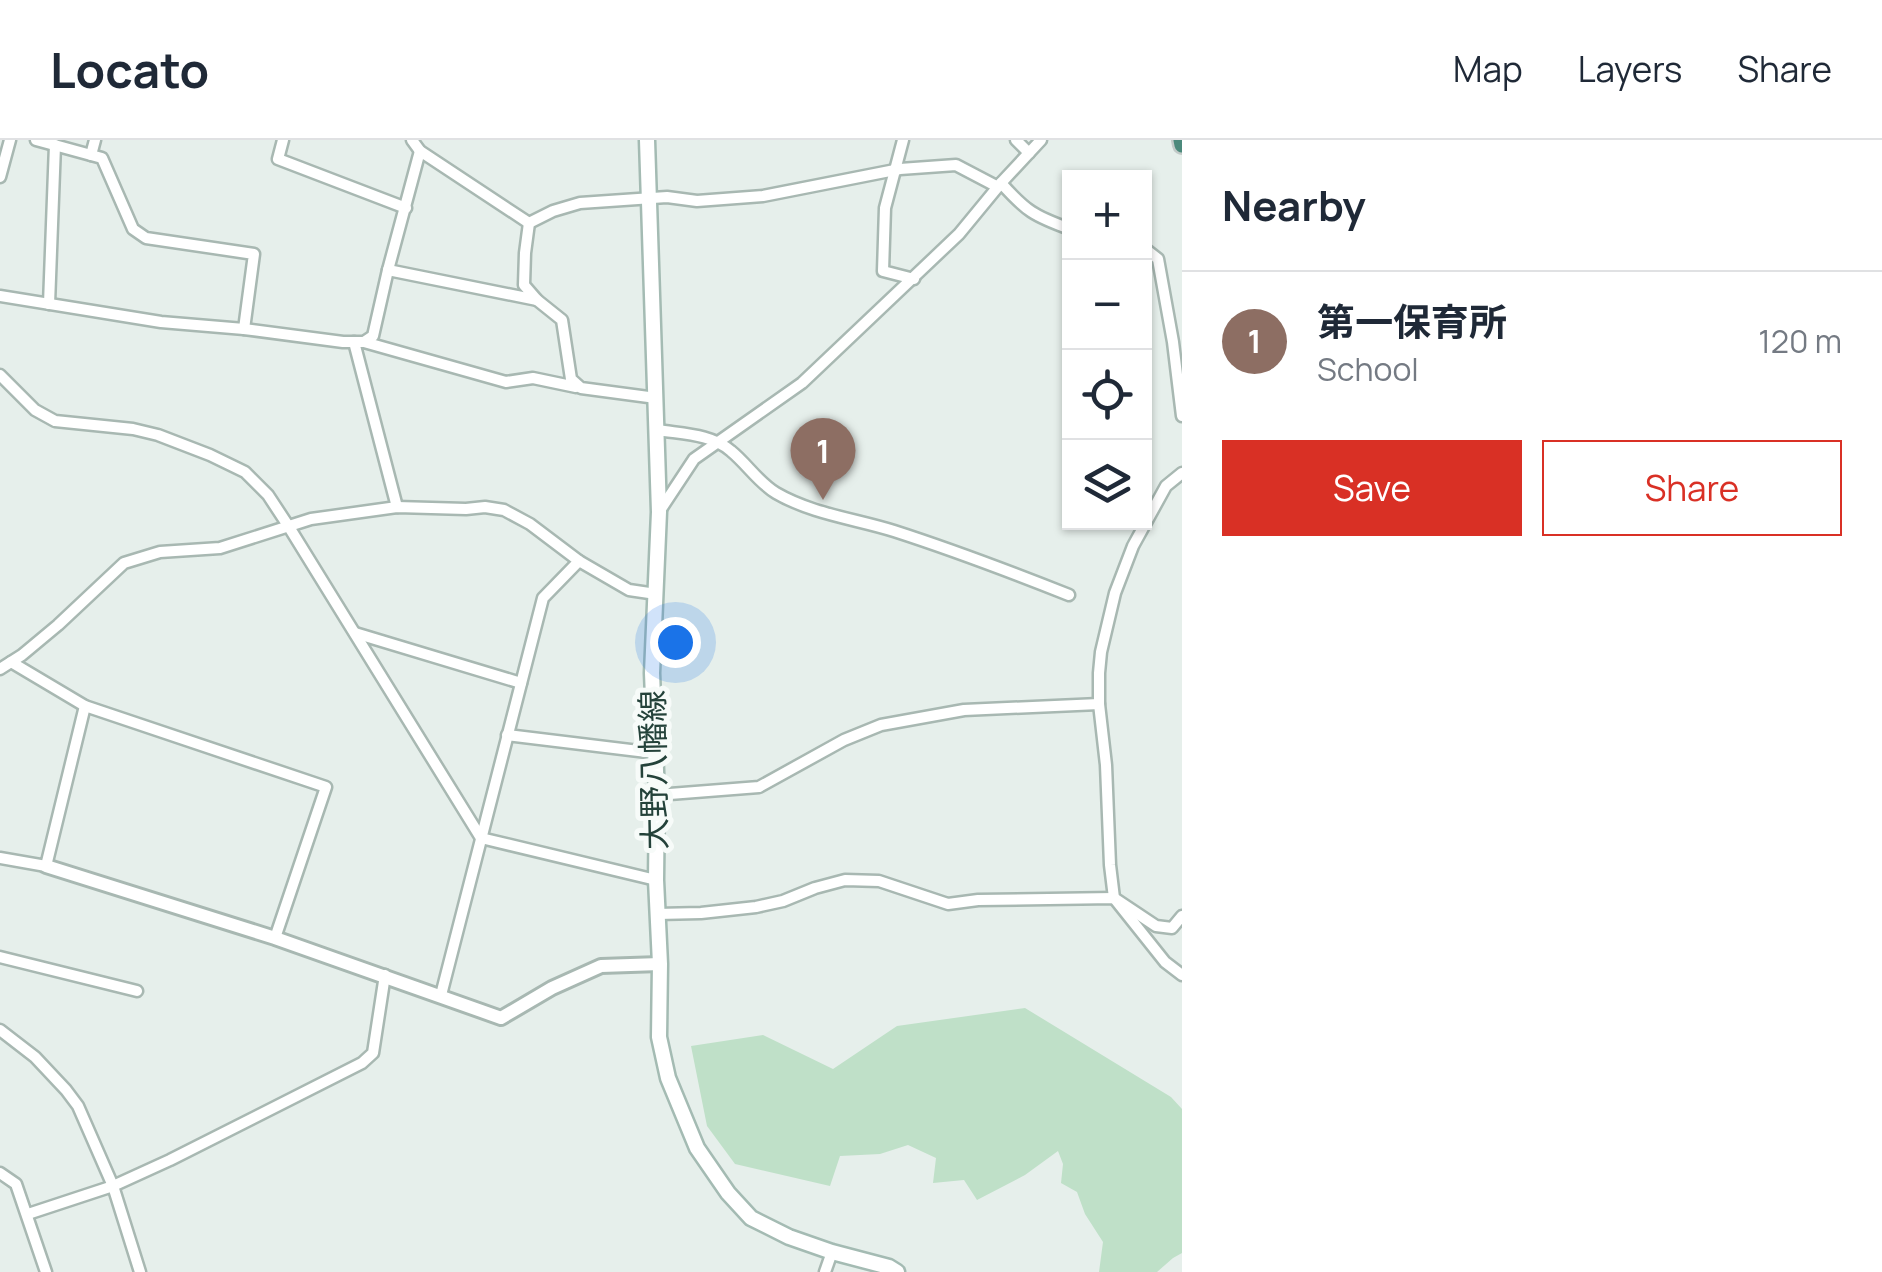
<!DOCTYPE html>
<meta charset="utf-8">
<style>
body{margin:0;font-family:Manrope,"Noto Sans JP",sans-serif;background:#f6f6f7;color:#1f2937}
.controls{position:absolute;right:30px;top:30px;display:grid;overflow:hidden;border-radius:0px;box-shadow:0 2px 8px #0004}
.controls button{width:90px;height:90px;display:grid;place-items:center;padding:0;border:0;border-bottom:2px solid #e0e1e3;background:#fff;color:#1f2937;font:50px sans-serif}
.you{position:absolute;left:675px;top:502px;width:35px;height:35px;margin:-25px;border:8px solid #fff;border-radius:50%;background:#1a73e8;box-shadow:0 0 0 15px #1a73e833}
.badge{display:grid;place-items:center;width:65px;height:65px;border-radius:50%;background:#d93025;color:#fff;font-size:32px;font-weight:700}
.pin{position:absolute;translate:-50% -82px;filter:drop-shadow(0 2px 5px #0008)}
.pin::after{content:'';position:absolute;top:52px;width:35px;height:30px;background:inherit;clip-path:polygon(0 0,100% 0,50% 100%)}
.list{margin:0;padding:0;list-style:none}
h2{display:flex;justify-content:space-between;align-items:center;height:130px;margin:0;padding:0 40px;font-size:42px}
h2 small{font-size:32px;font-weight:400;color:#747a83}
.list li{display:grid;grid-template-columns:65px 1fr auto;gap:30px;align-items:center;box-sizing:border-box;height:140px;padding:0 40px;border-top:2px solid #e0e1e3}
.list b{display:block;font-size:38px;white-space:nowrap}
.list p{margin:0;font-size:32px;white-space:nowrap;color:#747a83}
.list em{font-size:32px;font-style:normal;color:#747a83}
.actions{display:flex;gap:20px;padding:30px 40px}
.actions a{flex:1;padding:22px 0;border:2px solid #d93025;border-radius:0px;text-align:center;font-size:35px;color:#d93025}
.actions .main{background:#d93025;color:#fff}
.icon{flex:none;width:55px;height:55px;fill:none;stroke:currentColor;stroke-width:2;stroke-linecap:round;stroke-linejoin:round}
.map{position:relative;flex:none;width:1182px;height:1132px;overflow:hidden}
header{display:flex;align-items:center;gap:60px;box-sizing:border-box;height:140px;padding:0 50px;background:#fff;border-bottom:2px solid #e0e1e3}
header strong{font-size:48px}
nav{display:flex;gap:55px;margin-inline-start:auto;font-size:35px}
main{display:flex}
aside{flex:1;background:#fff}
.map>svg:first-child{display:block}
.green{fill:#bfe0c8}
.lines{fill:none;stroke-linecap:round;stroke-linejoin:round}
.minor-casing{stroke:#a8b8b2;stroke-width:15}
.tertiary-casing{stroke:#a8b8b2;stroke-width:18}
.secondary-casing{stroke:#a4bbb3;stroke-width:19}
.trunk-casing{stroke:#c2cac8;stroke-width:20}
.minor{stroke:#fff;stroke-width:10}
.tertiary{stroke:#fff;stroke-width:12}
.secondary{stroke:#fff;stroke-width:14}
.trunk{stroke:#4c8a7c;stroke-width:15}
.labels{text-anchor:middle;stroke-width:10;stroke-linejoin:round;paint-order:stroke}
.street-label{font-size:32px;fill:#24423a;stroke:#f7fbf9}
</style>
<header>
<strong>Locato</strong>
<nav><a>Map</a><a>Layers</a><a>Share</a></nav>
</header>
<main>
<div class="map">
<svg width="1182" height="1132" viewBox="0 0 1182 1132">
<rect width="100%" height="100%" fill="#e6efeb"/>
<!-- green -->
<polygon class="green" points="1025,868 1171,957 1182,969 1182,1113 1173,1118 1157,1132 1099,1132 1103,1102 1085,1074 1077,1052 1061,1043 1063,1024 1058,1011 1025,1035 977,1060 964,1040 933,1043 936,1018 908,1005 880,1014 840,1016 830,1046 735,1024 707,986 691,906 763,895 833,929 897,886"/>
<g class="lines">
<defs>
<g id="minor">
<polyline points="36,0 102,18 133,89 146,98 254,114 244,189"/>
<polyline points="283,0 278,19 406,68"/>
<polyline points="412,0 420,11 529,83"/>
<polyline points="903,0 885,68 883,131 914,139"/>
<polyline points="1016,0 1029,13"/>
<polyline points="91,15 95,0"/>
<polyline points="0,37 10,0"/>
<path d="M 1001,43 C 1026,71 1034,76 1070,89"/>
<polyline points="529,83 553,71 580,63 667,57 697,61 763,56 900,29 956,25 998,47"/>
<polyline points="529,83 525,113 524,145 537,160 562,180 571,239 581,248 656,258"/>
<polyline points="1144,108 1158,119 1173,202 1182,276"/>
<polyline points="388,130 537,160"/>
<polyline points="0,156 161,182 244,189 343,202 364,202 373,196 388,130 420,11"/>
<polyline points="49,164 55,5"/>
<polyline points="354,202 397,367"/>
<polyline points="364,202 506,242 533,238 576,247"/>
<polyline points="0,235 35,270 55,281 133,289 158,295 210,315 245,332 268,355 289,387 481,698 656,740"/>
<path d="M 658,290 C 682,294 712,294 731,311 C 747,324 758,342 776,353 C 812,374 856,379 894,391 C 953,410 1011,432 1069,455"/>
<polyline points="1182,333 1166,346 1133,406 1115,453 1101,512 1099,533 1099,564 1106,625 1110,725 1114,758 1165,822 1182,835"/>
<polyline points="659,372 694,319 802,243 959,94 1001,43 1041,0"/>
<polyline points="355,493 521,543"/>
<polyline points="11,522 85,566 326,647 275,798"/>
<polyline points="0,529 22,515 58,485 124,423 160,412 220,408 311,379 397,367 466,369 485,367 504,370 530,384 579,421 629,450 656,454"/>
<polyline points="507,595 655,613"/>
<polyline points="657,655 759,647 844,600 881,585 964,570 1099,564"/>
<polyline points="0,718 46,726 85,566"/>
<polyline points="657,774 701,773 756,767 783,761 815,748 845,740 879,741 948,764 978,760 1114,758 1156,786 1172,788 1182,776"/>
<polyline points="0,817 137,851"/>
<polyline points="441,855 543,458 579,421"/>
<polyline points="0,890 35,917 66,950 78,966 113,1046 140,1132"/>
<polyline points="0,1033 16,1044 46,1132"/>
<polyline points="28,1074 113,1046 170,1020 362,923 373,913 385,835"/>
<polyline points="825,1132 832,1112"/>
</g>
<polyline id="tertiary" points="46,726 275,798 501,878 552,848 601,826 660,824"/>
<polyline id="secondary" points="647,0 659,372 652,533 657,655 656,740 660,824 659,897 668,938 697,1008 728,1053 751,1078 789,1097 832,1112 889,1127 897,1132"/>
<polyline id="trunk" points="1181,0 1182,5"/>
</defs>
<!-- minor casing -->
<use href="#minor" class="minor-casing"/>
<!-- tertiary casing -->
<use href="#tertiary" class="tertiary-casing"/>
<!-- secondary casing -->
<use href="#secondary" class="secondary-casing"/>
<!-- trunk casing -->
<use href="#trunk" class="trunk-casing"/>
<!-- minor -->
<use href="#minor" class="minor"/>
<!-- tertiary -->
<use href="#tertiary" class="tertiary"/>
<!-- secondary -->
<use href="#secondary" class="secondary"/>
<!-- trunk -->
<use href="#trunk" class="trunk"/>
</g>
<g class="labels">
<!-- street labels -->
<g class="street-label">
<text transform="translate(654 630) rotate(-91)" y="11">大野八幡線</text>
</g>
</g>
</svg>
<div class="controls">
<button>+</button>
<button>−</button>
<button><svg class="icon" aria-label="locate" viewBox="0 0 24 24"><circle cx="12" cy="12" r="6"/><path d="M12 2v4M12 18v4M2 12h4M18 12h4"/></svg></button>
<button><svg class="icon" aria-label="layers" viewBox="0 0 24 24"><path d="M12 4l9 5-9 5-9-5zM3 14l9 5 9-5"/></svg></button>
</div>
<div class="you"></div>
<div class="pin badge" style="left:823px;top:360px;background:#8d6e63">1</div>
</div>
<aside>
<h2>Nearby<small></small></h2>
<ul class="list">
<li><span class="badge" style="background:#8d6e63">1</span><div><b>第一保育所</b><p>School</p></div><em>120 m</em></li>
</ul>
<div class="actions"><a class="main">Save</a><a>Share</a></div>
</aside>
</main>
